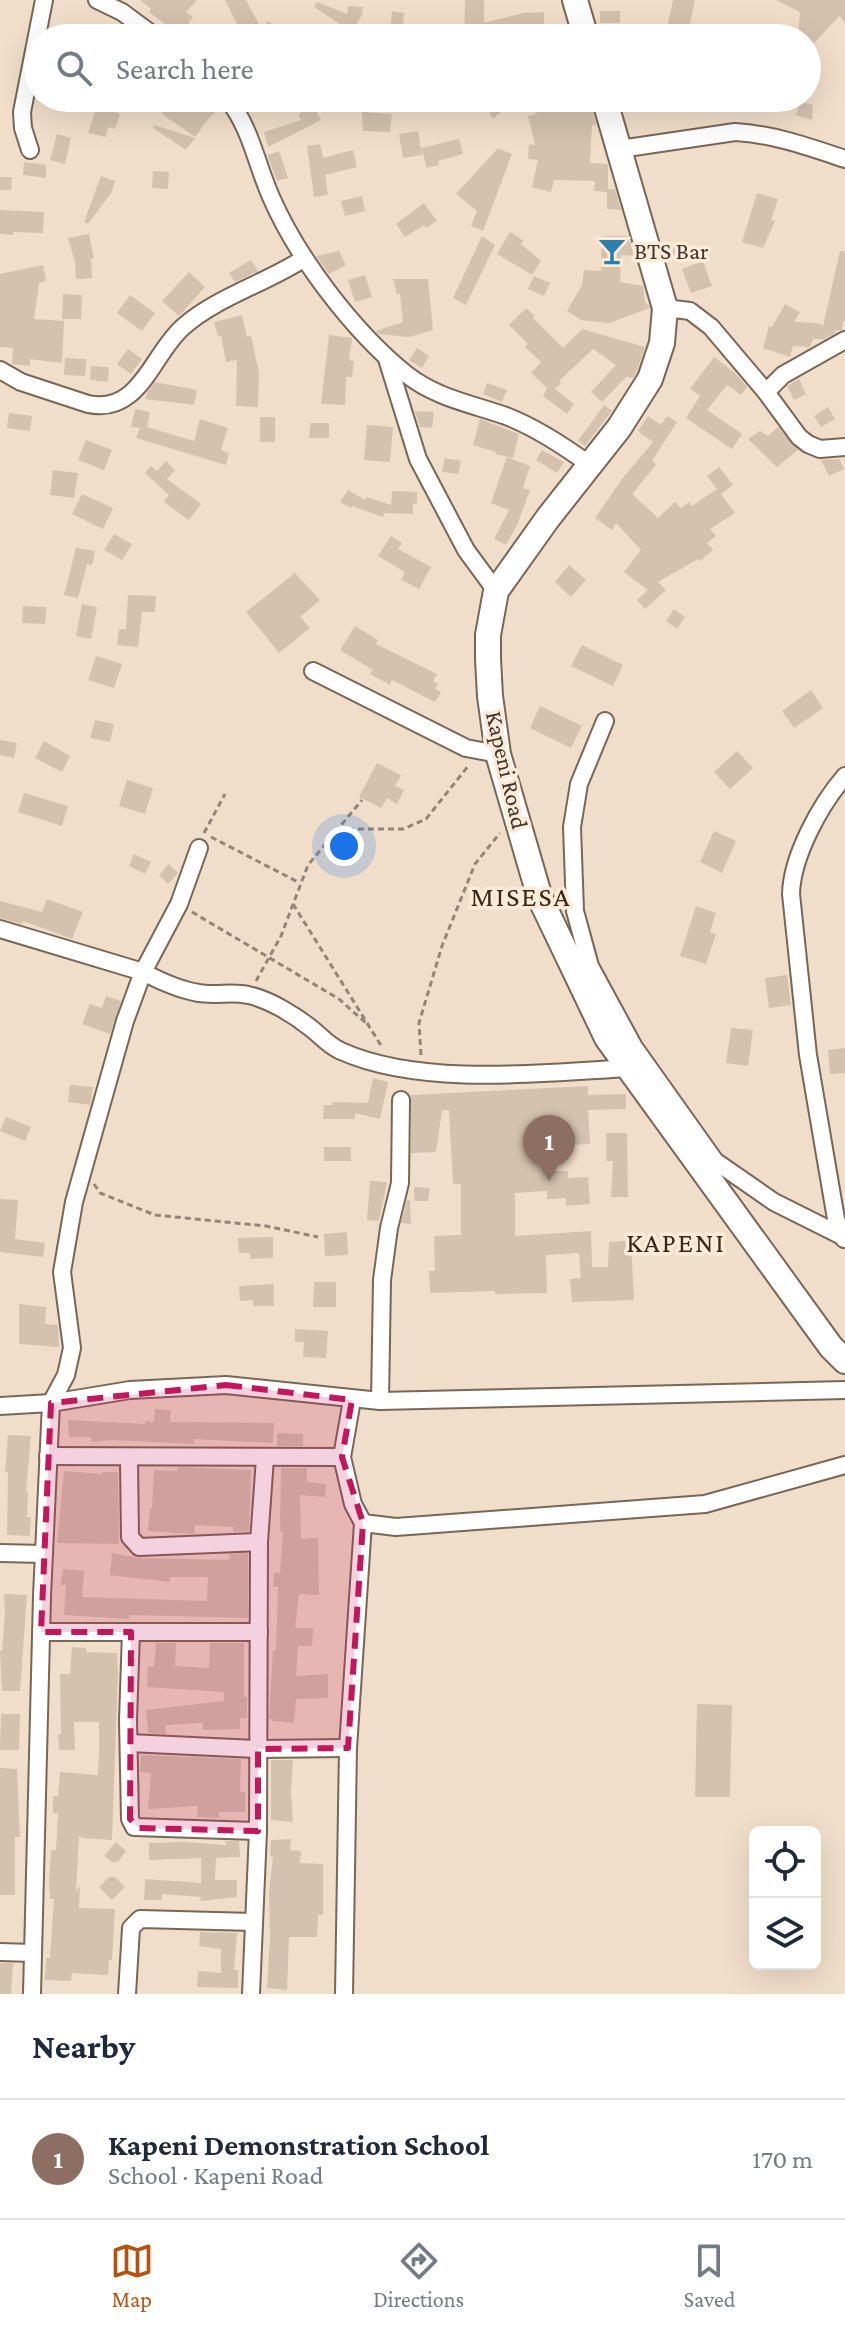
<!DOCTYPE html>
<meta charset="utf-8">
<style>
body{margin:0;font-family:"Crimson Pro",serif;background:#f6f6f7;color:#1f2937}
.controls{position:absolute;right:24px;bottom:24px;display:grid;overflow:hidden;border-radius:12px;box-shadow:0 8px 32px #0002}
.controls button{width:72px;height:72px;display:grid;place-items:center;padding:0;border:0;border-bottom:2px solid #e0e1e3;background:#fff;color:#1f2937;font:40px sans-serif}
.you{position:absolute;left:344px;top:846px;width:28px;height:28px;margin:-20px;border:6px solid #fff;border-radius:50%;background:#1a73e8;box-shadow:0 0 0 12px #1a73e833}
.badge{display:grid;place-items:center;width:52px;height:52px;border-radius:50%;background:#b45309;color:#fff;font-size:26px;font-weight:700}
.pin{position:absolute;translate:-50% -66px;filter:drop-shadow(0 2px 4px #0008)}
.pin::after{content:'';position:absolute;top:42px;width:28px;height:24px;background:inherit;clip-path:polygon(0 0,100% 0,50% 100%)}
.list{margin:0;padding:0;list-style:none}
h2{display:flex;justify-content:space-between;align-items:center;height:104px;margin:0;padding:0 32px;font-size:34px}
h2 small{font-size:26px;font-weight:400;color:#747a83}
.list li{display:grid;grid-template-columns:52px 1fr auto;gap:24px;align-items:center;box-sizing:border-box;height:120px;padding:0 32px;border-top:2px solid #e0e1e3}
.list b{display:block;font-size:30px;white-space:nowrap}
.list p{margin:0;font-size:26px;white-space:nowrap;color:#747a83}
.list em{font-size:26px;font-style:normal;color:#747a83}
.icon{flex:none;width:44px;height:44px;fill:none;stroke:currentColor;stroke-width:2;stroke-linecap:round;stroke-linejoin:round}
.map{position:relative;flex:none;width:845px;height:1994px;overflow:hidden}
.search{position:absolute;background:#fff;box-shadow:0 8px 32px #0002;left:24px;right:24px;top:24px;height:88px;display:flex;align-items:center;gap:20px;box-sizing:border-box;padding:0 28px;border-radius:44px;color:#747a83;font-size:30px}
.sheet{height:224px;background:#fff}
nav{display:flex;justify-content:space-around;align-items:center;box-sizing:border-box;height:112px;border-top:2px solid #e0e1e3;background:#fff;font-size:22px;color:#747a83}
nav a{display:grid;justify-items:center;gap:4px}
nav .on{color:#b45309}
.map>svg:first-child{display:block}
.building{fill:#d4c2ae}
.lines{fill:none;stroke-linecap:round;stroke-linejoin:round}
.minor-casing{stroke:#786756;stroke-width:20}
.secondary-casing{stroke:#786756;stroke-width:28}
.path{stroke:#928577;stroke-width:3;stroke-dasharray:6 4;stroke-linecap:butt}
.minor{stroke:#fff;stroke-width:16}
.secondary{stroke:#fff;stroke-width:24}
.marked{fill:#c2185b;fill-opacity:0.2;stroke:#c2185b;stroke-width:6;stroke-dasharray:16 10;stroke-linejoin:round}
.labels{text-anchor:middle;stroke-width:7;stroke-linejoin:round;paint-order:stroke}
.poi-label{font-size:24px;fill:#3e372f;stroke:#feebd7;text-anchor:start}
.street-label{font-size:24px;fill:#3e372f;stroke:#feebd7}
.quarter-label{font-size:28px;letter-spacing:2px;fill:#372819;stroke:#feebd7}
</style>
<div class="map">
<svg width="845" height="1994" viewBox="0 0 845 1994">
<rect width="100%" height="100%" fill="#f1deca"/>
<!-- building -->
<g class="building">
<polygon points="140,0 197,0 186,12 193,17 180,35 149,12 151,9"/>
<polygon points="225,0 246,0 262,30 268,21 292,38 244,38"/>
<polygon points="465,0 484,0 484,23 523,13 544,12 544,35 511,38 509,31 486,38 464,38"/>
<polygon points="673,0 695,0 687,38 665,38"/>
<polygon points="776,0 845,0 845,23 839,16 807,51 807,38 798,38 800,12"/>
<polygon points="317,2 347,14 348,6 363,7 362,15 348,38 345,38 346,28 314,7"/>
<polygon points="392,11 404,13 403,25 391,24"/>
<rect x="600" y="11" width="20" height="12"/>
<polygon points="170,98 216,98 220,108 209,118 195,137 162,114"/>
<polygon points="481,98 492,98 503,110 493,119"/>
<polygon points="524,98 589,98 596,125 592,125 590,163 608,164 608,189 615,189 621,210 607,209 607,192 594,191 595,181 554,180 551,192 532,187 538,160 528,159 529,144 535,145 528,116 537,114"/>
<rect x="726" y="98" width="17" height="13"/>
<polygon points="800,101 813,105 812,120 796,115"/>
<polygon points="97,106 120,114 115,129 108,127 106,137 88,133"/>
<polygon points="310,108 315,109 321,120 268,147 264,132 301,120 298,114"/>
<polygon points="362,112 392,114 390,132 363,131"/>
<polygon points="154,125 195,138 186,150 153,128"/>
<polygon points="418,131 422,155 403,158 399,134"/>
<polygon points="57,134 71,138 65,164 50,160"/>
<polygon points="459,139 463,154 438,161 439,165 427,168 421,148"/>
<polygon points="320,144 323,158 353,150 357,167 325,175 328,195 314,197 307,146"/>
<polygon points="498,148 512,154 483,231 471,226 477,211 456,194"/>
<polygon points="279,151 288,178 277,181 267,155"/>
<polygon points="24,162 46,165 46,178 23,175"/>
<polygon points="153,171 169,172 168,189 152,188"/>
<polygon points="101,176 115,181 111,193 88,224 84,222"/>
<polygon points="0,177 12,177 11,190 0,190"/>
<polygon points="757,193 778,199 771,220 775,221 763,248 742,242"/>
<polygon points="362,196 365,211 345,216 341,201"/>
<polygon points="424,203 437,221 426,228 424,225 405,237 396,224"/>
<polygon points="0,210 44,212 43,233 13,232 13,235 0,234"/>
<polygon points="510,232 524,241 521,244 541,261 532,275 497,254"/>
<polygon points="89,234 94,258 91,259 92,278 76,279 75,262 68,238"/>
<polygon points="482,236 495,245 466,305 453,298"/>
<polygon points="602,236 628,236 634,256 621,255 620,282 643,286 645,302 650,308 609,323 581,320 567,311 582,285 584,270 601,271"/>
<polygon points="684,244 686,258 672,256 671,246"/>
<polygon points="339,251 346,265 329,274 316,256"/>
<polygon points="840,251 845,252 845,321 843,321 842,330 833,331 836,333 824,339 813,339 810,347 793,346 790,357 763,348 769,326 772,327 785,304 800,312 794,322 818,323 823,326"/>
<polygon points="251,260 258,271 235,282 229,273"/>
<polygon points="703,261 712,286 691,293 682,269"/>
<polygon points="43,265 46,281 39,283 34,319 64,321 62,363 30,359 30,366 12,364 13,348 0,347 0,274"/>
<polygon points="189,272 205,287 179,316 162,301"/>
<polygon points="365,275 372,297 355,302 348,280"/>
<polygon points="534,276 550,283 544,296 528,289"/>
<polygon points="393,279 428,279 433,330 409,337 379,334 376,331 403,322 400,294 397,294"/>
<polygon points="63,294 82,295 81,319 62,319"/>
<polygon points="130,295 155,313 142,331 117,313"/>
<polygon points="526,308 535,316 533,318 563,348 582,329 645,347 636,373 633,378 626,377 602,402 591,392 616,365 593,349 559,381 561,383 555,389 574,404 567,414 543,396 547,388 531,373 541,362 525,347 528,344 509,325"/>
<polygon points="242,315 247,337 251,336 259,373 258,407 236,406 237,360 226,362 221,336 218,336 214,322"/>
<polygon points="329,335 352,338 349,360 354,361 352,377 346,377 345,405 321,404"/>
<polygon points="417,348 429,356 422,368 409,360"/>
<polygon points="128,349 142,359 131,374 117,364"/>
<polygon points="714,357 735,373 747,387 741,395 727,385 707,410 742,434 732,449 686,418 700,396 690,389"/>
<polygon points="65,358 86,359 85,376 64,375"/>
<polygon points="91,366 109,367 108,382 90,380"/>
<polygon points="799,379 806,394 794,400 787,386"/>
<polygon points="155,382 197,390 194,405 145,399 147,393"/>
<polygon points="487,383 507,390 502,402 483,394"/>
<polygon points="604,405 612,411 585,446 578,441"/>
<polygon points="828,407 835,419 821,427 814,416"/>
<polygon points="135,409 150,412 147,427 194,441 200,419 228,428 221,450 229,453 226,465 136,438 140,428 131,427"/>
<polygon points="415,411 434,412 432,428 420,427"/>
<polygon points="9,413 32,416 30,431 7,428"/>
<polygon points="648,416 661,425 667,416 677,422 652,461 656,465 632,494 658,518 675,502 681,508 689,502 692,506 717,489 707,476 719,467 733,485 721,494 735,513 710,529 716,536 707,543 713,550 700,561 698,559 658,582 666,590 645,609 637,600 648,590 624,572 641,550 616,523 612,530 595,518 622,479 653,442 638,431"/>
<rect x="260" y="417" width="15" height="25"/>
<polygon points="480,419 519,434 513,458 495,454 496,452 473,445"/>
<polygon points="310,423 329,423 329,438 309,438"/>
<polygon points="367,425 393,427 390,462 364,460"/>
<polygon points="778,427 798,450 777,467 748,439 760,431 768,436"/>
<polygon points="86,440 112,450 104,470 78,460"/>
<polygon points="542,450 564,462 557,473 536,460"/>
<polygon points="507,457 530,466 523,488 530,490 517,525 506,545 494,539 509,510 491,503"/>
<polygon points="445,458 461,461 458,474 442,472"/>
<polygon points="839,459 844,469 829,476 821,460"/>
<polygon points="166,461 175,470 167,479 201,504 189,520 164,502 169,495 145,473 151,466 157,471"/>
<polygon points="53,470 78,473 74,498 50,495"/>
<polygon points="348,490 365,500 366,497 391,505 392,491 417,492 417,503 413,504 413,514 384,513 383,517 352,506 351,508 340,502"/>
<polygon points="82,494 113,508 103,529 72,514"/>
<polygon points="114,534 132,544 122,560 104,550"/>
<polygon points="391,536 402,543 398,549 431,567 419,589 401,580 405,572 378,556"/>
<polygon points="76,548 95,551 92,565 87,564 78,598 64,595"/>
<polygon points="569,565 586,580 571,597 555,582"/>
<polygon points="295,573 320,600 300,617 310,628 279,653 246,612"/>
<polygon points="128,595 156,596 155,612 142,612 138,647 117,645 119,629 126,629"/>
<polygon points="82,604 97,607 91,639 76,636"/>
<polygon points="23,606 46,607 45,624 22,623"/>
<polygon points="674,609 685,617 677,629 666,621"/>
<polygon points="355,626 378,640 376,644 437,674 433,681 438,684 435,689 441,692 435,702 392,680 390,685 370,674 373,670 340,650"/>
<polygon points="582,645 623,665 613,686 571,666"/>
<polygon points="96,656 122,664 114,688 88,680"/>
<polygon points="811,690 823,708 794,728 782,711"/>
<polygon points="540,706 582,726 571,748 530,728"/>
<polygon points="95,720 114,724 110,742 90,738"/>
<polygon points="0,740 17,743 14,758 0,755"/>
<polygon points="44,741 70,756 62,772 35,758"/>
<polygon points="737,751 753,768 730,789 714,772"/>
<polygon points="377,763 401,775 395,786 404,790 397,804 387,798 381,808 359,797"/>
<polygon points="127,780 153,788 145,814 119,806"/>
<polygon points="24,793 68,806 62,826 18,812"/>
<polygon points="714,831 736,841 722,873 700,862"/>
<polygon points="134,854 151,862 145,874 129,866"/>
<polygon points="169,864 178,873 168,884 159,875"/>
<polygon points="47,899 83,912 72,939 23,921 22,924 0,918 0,901 42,912"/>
<polygon points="696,906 716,913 710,932 716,934 706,964 680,956"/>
<polygon points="787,975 791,1005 769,1008 765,978"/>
<polygon points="106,996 121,1001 110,1034 82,1024 90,1004 102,1008"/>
<polygon points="731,1028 753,1030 748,1066 726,1063"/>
<polygon points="845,1048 845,1073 830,1074 828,1050"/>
<polygon points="373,1078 388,1082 380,1119 355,1113 355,1119 323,1119 324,1105 332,1105 333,1102 368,1103"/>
<polygon points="70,1085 93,1087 90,1105 68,1102"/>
<polygon points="588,1086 588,1095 626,1094 626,1109 588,1110 590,1144 550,1146 551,1171 568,1171 568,1178 588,1177 590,1204 566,1206 566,1198 547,1199 547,1191 515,1193 515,1233 516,1236 591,1231 592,1267 608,1267 609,1242 631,1241 634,1300 572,1302 570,1279 581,1278 579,1253 546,1255 547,1293 495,1294 495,1291 430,1293 429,1271 435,1271 434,1236 461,1235 461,1184 453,1184 449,1110 442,1110 436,1152 411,1153 411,1095"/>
<polygon points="6,1117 31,1127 25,1141 0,1131"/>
<polygon points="606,1133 627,1133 628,1197 611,1197 613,1161 606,1161"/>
<rect x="324" y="1147" width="27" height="14"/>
<polygon points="370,1181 387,1182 379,1221 367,1220"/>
<polygon points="414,1187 430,1188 428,1201 414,1201"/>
<polygon points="0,1199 18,1200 15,1239 45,1243 43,1257 0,1252"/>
<polygon points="407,1200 410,1200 411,1224 401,1223"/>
<polygon points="347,1232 348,1255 325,1256 324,1234"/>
<polygon points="273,1237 273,1258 250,1259 250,1253 239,1253 238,1238"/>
<polygon points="314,1282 336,1282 336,1307 313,1307"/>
<polygon points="274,1284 274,1306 253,1306 253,1300 240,1301 239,1286"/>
<polygon points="19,1304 46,1307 45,1324 58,1325 59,1347 19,1344"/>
<polygon points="295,1329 328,1331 326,1358 303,1357 304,1342 295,1342"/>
<polygon points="155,1409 171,1410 170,1422 274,1423 273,1443 194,1439 194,1444 111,1440 91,1442 91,1437 69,1437 68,1420 145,1424 145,1421 154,1422"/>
<polygon points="277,1433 303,1434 303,1446 277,1446"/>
<polygon points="8,1435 31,1436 26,1491 28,1491 27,1517 31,1517 30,1536 7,1535 8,1472 5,1472"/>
<polygon points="177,1467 251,1470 249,1531 233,1532 233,1527 195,1525 194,1534 148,1531 150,1508 152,1508 154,1470 177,1471"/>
<polygon points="281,1468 307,1468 307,1482 326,1484 325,1497 300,1495 301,1539 318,1538 319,1595 299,1594 295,1628 313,1628 312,1646 298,1646 296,1676 328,1674 328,1698 296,1699 294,1723 272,1721 273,1719 269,1719 273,1650 276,1651 278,1587 273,1587 274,1572 280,1573 283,1532 280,1531"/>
<polygon points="64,1471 102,1474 102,1472 118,1472 119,1544 57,1543"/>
<polygon points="112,1553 139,1558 229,1560 229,1554 248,1553 248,1618 130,1615 129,1619 64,1615 66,1585 61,1585 63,1569 84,1571 82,1597 207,1601 208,1577 170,1577 170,1582 110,1575"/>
<polygon points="4,1594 27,1595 20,1691 2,1691 0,1651 2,1651 5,1612"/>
<polygon points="156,1643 176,1643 175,1666 209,1668 210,1643 244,1643 244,1697 247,1697 247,1718 240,1718 240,1729 203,1730 203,1723 165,1725 166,1734 148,1733 146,1710 224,1701 224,1692 147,1687 148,1666 154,1667"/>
<polygon points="72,1647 86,1648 86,1652 117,1653 118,1673 112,1840 83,1838 79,1836 76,1891 80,1886 79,1908 115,1909 112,1960 109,1960 108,1975 72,1973 71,1981 45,1980 46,1958 50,1958 54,1899 50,1899 49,1881 51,1850 56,1850 58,1813 53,1813 53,1796 58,1796 60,1772 98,1775 99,1751 99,1722 74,1722 75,1750 59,1750 58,1734 61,1734 60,1674 70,1674"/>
<polygon points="697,1704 732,1705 730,1797 695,1797"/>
<polygon points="1,1714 20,1714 19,1750 0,1750"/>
<polygon points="141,1755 241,1759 240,1792 245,1792 245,1812 219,1812 219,1818 197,1817 198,1806 148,1809 151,1773 140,1772"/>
<polygon points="271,1760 293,1760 291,1792 293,1822 271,1820"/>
<polygon points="0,1768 17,1769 20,1837 15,1837 15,1895 0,1895"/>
<polygon points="291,1839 290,1850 301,1851 300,1863 323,1864 323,1915 318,1915 317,1937 289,1937 287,1990 267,1988 270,1936 269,1892 273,1857 270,1856 271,1840"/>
<polygon points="225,1841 239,1841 240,1857 216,1858 215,1880 237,1880 237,1897 200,1901 201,1897 162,1894 162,1900 144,1900 145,1879 201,1883 201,1858 149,1860 149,1843 185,1842 226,1845"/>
<polygon points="116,1842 126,1851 118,1862 112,1862 104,1856"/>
<polygon points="109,1877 115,1877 125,1887 112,1900 99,1887"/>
<polygon points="200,1932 237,1933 234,1970 238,1970 238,1988 197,1987 198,1971 221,1973 221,1949 199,1946"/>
<polygon points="0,1963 13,1963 11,1994 0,1994"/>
</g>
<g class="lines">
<defs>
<g id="minor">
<polyline points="97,0 122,12 157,38"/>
<path d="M 227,98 C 251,128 256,163 271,197 C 298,259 354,332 406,374 C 436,398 472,404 506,416 C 537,428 564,446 590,465"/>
<path d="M 620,149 L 735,132 C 773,134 809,147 845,159"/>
<polyline points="30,150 23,128 22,112 44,0"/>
<polyline points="665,308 690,311 711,327 766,392 799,437 808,444 820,449 845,447"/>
<polyline points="387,359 418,459 466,550 496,591"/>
<path d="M 0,370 L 21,382 L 88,404 C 140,415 152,354 183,327 C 215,298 266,283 303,259"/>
<polyline points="766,392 783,375 845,340"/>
<polyline points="313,671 466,748 498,754"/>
<polyline points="605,721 579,784 572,827 575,911 590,966 634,1047 715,1161 774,1202 842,1236"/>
<path d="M 0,929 L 143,972 C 160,981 180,990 199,993 C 215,996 233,991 248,995 C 269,999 296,1016 312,1029 C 322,1037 329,1046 341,1051 C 421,1087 543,1073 629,1068"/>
<path d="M 844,1239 L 836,1219 L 808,1055 L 791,894 C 792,856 820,805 845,776"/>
<polyline points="380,1401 382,1280 389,1228 400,1183 401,1100"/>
<polyline points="0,1406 51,1403 130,1390 226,1385 380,1401 845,1390"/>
<polyline points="48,1456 342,1457"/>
<polyline points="129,1459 130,1537 139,1547 259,1542"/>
<polyline points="363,1523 396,1527 705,1504 845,1465"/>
<polyline points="0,1553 44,1554"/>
<polyline points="41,1632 259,1632"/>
<polyline points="131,1632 128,1720 130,1819 134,1827 258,1831"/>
<polyline points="129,1743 258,1749 348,1748"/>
<polyline points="0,1952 33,1953"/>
<polyline points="32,1994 42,1596 51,1403 66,1375 72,1348 62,1272 74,1202 125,1021 143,972 179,904 199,848"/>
<polyline points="127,1994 131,1928 140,1919 254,1922"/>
<polyline points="251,1994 258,1831 259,1542 265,1458"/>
<polyline points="344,1994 348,1748 363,1523 353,1504 342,1457 352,1400"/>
</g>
<g id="secondary">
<polyline points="575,0 586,38"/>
<polyline points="604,98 665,308 662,343 650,379 619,428 548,518 496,591 488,635 488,659 490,696 498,754 540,898 607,1038 831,1347 845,1361"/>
</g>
</defs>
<!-- minor casing -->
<use href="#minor" class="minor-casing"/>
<!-- secondary casing -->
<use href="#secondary" class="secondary-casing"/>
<!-- path -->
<g class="path">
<polyline points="338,829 403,829 426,819 469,765"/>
<polyline points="204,833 225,794"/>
<polyline points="211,837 300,883"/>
<polyline points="293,904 382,1047"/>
<polyline points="192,912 339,999 367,1024"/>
<polyline points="256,981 281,936 308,865 362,800"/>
<polyline points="421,1055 419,1023 442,946 475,864 500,833"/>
<polyline points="94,1184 100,1193 155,1215 266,1226 318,1237"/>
</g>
<!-- minor -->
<use href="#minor" class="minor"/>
<!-- secondary -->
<use href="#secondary" class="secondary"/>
</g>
<!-- marked area -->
<path class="marked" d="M 226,1385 L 352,1400 L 342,1457 L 363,1523 L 348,1748 L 258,1749 L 258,1831 L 139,1828 L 130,1819 L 131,1632 L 41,1632 L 51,1403 Z"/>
<!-- icons -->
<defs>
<symbol id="bar-bare" viewBox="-9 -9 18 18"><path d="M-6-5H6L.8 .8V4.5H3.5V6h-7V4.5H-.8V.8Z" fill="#2a7faf" stroke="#feebd7" stroke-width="2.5" paint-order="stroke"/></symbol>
</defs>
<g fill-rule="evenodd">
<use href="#bar-bare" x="592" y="231" width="40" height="40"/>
</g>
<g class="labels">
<!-- poi labels -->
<g class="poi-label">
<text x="634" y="259">BTS Bar</text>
</g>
<!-- street labels -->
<g class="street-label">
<text transform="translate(507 770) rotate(77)" y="8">Kapeni Road</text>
</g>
<!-- quarter labels -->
<g class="quarter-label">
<text x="521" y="906">MISESA</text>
<text x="676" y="1252">KAPENI</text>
</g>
</g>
</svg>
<div class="controls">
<button><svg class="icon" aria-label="locate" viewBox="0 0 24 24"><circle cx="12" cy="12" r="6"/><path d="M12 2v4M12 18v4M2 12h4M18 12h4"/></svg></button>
<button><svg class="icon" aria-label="layers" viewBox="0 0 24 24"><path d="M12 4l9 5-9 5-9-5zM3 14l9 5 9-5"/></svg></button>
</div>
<div class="you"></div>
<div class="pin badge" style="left:549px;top:1181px;background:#8d6e63">1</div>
<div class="search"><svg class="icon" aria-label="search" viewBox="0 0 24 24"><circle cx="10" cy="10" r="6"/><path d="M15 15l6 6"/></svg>Search here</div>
</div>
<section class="sheet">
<h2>Nearby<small></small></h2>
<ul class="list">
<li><span class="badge" style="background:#8d6e63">1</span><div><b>Kapeni Demonstration School</b><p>School · Kapeni Road</p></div><em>170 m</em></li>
</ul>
</section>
<nav>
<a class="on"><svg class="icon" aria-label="map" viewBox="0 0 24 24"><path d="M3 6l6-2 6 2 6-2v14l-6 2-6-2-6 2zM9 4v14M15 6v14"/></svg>Map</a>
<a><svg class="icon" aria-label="directions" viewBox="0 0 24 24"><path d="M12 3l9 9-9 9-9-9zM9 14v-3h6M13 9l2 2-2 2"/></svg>Directions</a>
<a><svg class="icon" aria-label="saved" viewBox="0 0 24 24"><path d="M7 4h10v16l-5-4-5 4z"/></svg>Saved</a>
</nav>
